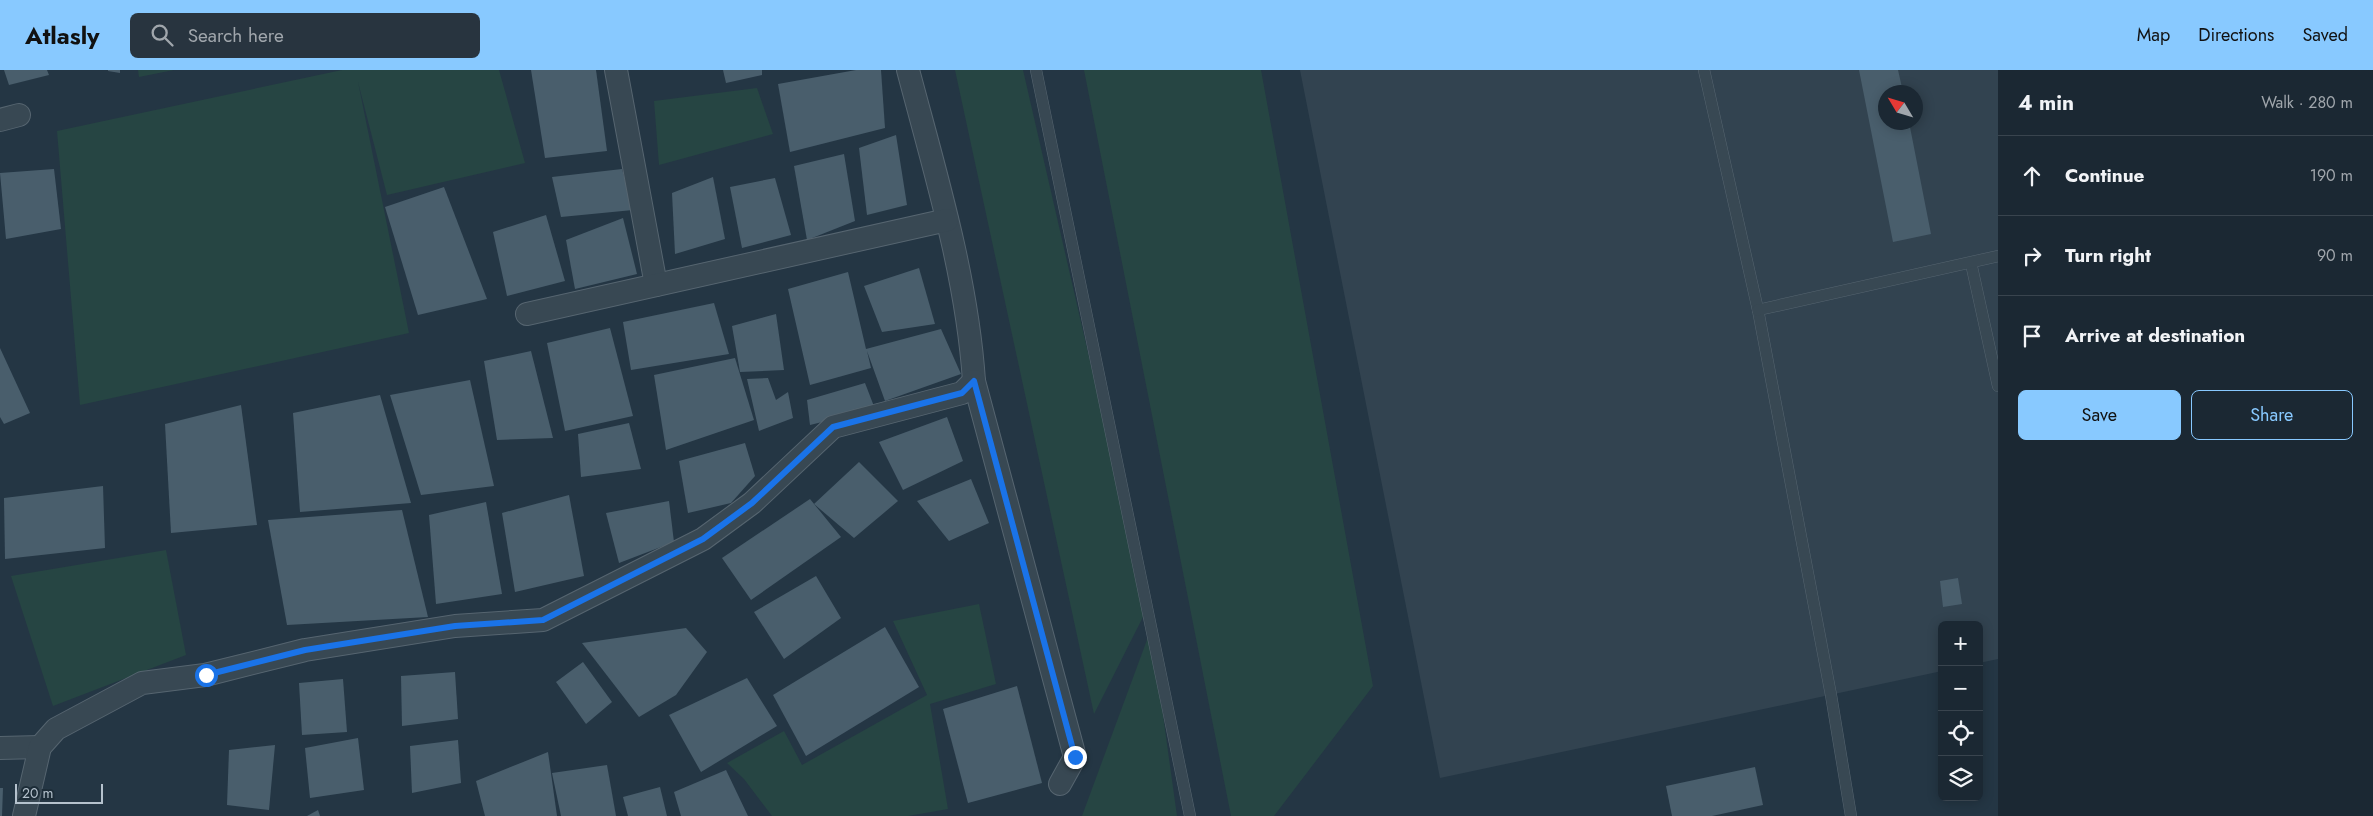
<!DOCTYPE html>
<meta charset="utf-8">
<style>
body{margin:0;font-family:Jost,sans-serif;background:#28343f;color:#f1f3f6}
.controls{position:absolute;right:15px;bottom:15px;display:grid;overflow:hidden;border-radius:8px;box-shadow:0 2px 12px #0003}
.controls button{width:45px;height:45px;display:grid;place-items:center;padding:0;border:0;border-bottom:1px solid #39444e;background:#1b2833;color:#f1f3f6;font:25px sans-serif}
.compass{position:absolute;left:1878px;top:15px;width:45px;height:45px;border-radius:50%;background:#1b2833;box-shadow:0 2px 12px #0003;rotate:308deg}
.scale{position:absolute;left:15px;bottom:12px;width:88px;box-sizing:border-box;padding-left:5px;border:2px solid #b5c2cd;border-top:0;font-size:14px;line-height:18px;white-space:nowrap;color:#b5c2cd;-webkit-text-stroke:4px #1d2d38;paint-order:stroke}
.stop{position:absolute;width:15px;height:15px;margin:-11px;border:4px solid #1a73e8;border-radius:50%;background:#fff}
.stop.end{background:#1a73e8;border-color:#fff;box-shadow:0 1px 5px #0008}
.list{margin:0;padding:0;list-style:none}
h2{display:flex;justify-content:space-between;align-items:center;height:65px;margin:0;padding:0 20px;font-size:21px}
h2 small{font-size:16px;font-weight:400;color:#a0a6ac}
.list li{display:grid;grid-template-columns:32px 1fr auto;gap:15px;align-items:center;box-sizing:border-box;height:80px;padding:0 20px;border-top:1px solid #39444e}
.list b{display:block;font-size:19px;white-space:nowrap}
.list em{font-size:16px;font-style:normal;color:#a0a6ac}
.actions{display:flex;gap:10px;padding:15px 20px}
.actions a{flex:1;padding:11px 0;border:1px solid #88c9ff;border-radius:8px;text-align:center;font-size:18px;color:#88c9ff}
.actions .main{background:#88c9ff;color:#111}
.icon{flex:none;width:28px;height:28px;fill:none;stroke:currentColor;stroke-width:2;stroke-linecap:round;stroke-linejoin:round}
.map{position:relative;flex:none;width:1998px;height:746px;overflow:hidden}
header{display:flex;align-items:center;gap:30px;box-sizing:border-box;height:70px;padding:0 25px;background:#88c9ff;color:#111}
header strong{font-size:24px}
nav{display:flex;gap:28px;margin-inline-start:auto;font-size:18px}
.search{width:350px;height:45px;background:#28343f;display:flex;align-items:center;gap:12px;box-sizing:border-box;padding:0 18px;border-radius:8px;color:#a0a6ac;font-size:19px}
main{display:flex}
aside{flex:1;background:#1b2833}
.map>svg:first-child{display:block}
.airport{fill:#324350;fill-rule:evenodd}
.green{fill:#264543}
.building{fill:#495e6c}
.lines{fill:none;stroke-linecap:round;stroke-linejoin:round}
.service-casing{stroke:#566570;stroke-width:12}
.minor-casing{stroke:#566570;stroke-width:24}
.service{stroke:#384853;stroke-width:11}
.minor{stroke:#384853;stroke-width:22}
.route{stroke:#1a73e8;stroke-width:6}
</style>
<header>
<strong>Atlasly</strong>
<div class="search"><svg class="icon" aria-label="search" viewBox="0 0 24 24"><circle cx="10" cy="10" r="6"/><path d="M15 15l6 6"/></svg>Search here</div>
<nav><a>Map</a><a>Directions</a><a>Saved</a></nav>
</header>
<main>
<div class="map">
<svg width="1998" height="746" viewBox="0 0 1998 746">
<rect width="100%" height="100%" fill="#243644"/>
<!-- airport -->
<path class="airport" d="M 1300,0 L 1998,0 L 1998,589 L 1979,593 L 1979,555 L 1942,555 L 1942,601 L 1440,708 ZM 1886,22 L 1916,22 L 1916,52 L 1886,52 Z"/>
<!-- green -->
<g class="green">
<polygon points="138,0 174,0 139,7"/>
<polygon points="342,0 499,0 525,93 387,125 358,12 409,263 80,335 57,61"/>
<polygon points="955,0 1023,0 1147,539 1094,644"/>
<polygon points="1084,0 1261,0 1373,616 1274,746 1231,746"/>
<polygon points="757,18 773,64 659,95 654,31"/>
<polygon points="166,480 186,585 53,636 11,506"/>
<polygon points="979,534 996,614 930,634 948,739 908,746 772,746 744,709 727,693 784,661 802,695 927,625 893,551"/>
<polygon points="1151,559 1177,746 1082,746"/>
</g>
<!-- building -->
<g class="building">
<polygon points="4,0 47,0 49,5 9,15"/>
<polygon points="108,0 120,0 120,3 108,1"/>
<polygon points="531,0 596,0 607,81 545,88"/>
<polygon points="723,0 762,0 762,5 726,13"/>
<polygon points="856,0 881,0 885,58 790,82 778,14"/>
<polygon points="1859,0 1898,0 1903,22 1886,22 1886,52 1909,52 1931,164 1893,172"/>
<polygon points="896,65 907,135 867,145 859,78"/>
<polygon points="844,84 855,151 807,170 794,96"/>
<polygon points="54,99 61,159 6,169 0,103"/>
<polygon points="622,99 633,140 561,147 552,107"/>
<polygon points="713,107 725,169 675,184 672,123"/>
<polygon points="775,108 791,165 742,178 730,117"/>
<polygon points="444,117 487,229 418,245 385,137"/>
<polygon points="546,145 565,211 507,226 493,162"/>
<polygon points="623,148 637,204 575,219 566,170"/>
<polygon points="919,198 935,254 882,262 864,216"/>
<polygon points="848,202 866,279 941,259 961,304 885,331 867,281 871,298 810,315 788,219"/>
<polygon points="714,233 729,284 631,300 623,252"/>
<polygon points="776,244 784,300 740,302 732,256"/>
<polygon points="610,258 633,346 565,361 547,273"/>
<polygon points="0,278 30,343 4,354 0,347"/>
<polygon points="531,281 553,368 497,370 484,291"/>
<polygon points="735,288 754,350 666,380 654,305"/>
<polygon points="768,308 776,330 788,322 793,348 759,361 747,309"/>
<polygon points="470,310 494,416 421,425 390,325"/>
<polygon points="865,313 875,339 810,355 807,330"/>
<polygon points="380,325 411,433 300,442 293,343"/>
<polygon points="241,335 257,455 171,463 165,354"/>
<polygon points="947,347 963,391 903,420 879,372"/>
<polygon points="629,353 641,399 581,407 578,364"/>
<polygon points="745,373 755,406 731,433 688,443 679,391"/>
<polygon points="859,392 898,431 854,468 814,434"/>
<polygon points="971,409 989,453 949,471 917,431"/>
<polygon points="103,416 105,478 5,489 4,428"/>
<polygon points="569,425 584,506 515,522 502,443"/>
<polygon points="810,429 841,467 751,530 722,488"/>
<polygon points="669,431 674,472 619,493 606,443"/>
<polygon points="486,432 502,524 436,534 429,445"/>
<polygon points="402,440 428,547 287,555 268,450"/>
<polygon points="816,506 841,548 784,589 754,542"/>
<polygon points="1958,508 1962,534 1943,537 1940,511"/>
<polygon points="885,557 919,617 806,686 773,625"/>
<polygon points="686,558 707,582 676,625 639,647 582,573"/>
<polygon points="583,592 612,632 586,654 556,612"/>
<polygon points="455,602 458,649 402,656 401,606"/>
<polygon points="747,608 777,656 701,702 669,645"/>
<polygon points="343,609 347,662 302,665 299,613"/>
<polygon points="1017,616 1042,713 968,733 943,639"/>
<polygon points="358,668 364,720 310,728 305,678"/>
<polygon points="458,670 461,713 412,723 410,676"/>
<polygon points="275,675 269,740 227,735 229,680"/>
<polygon points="548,682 557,746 485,746 476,711"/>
<polygon points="607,695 616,746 561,746 552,703"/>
<polygon points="1755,697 1763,735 1712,746 1672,746 1666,716"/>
<polygon points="726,700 748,746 681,746 674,722"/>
<polygon points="660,717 667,746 628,746 623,727"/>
<polygon points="0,718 3,718 2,746 0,746"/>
<polygon points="318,740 320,746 307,746"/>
</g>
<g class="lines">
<defs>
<g id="service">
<polyline points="1036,0 1190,746"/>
<polyline points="1704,0 1758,240 1831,625 1851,746"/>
<polyline points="1971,193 1998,316"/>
<polyline points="1758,240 1998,186"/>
</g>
<g id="minor">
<polyline points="616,0 656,215"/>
<path d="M 908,0 C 935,102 967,206 974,311 L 1075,687 L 1060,714"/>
<polyline points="0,50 19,45"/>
<polyline points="527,244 947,150"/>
<polyline points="0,678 40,677"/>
<polyline points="24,746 40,677 56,659 142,613 205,605 305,580 455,556 543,550 703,469 752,433 833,357 962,323 974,311"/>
</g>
</defs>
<!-- service casing -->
<use href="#service" class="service-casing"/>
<!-- minor casing -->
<use href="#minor" class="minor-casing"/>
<!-- service -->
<use href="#service" class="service"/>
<!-- minor -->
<use href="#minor" class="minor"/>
</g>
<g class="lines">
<!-- route -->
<polyline class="route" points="206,605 305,580 455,556 543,550 703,469 752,433 833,357 962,323 974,311 1075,687"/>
</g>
</svg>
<div class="controls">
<button>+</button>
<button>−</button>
<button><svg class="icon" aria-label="locate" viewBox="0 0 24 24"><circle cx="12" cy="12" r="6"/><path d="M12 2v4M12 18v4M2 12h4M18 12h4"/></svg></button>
<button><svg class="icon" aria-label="layers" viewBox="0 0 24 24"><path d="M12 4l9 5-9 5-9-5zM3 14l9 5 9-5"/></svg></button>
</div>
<svg class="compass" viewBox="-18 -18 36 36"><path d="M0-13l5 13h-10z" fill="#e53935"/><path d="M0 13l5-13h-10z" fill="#a0a6ac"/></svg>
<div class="scale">20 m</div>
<div class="stop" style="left:206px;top:605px"></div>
<div class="stop end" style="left:1075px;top:687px"></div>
</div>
<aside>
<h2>4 min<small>Walk · 280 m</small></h2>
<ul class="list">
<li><svg class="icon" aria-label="ahead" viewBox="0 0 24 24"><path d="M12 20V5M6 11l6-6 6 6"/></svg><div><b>Continue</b></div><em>190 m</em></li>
<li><svg class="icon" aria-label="right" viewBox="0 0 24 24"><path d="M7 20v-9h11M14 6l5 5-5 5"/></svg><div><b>Turn right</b></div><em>90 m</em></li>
<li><svg class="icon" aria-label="arrive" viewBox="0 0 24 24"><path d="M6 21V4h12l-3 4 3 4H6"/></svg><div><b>Arrive at destination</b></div></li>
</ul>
<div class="actions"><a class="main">Save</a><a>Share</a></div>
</aside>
</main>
